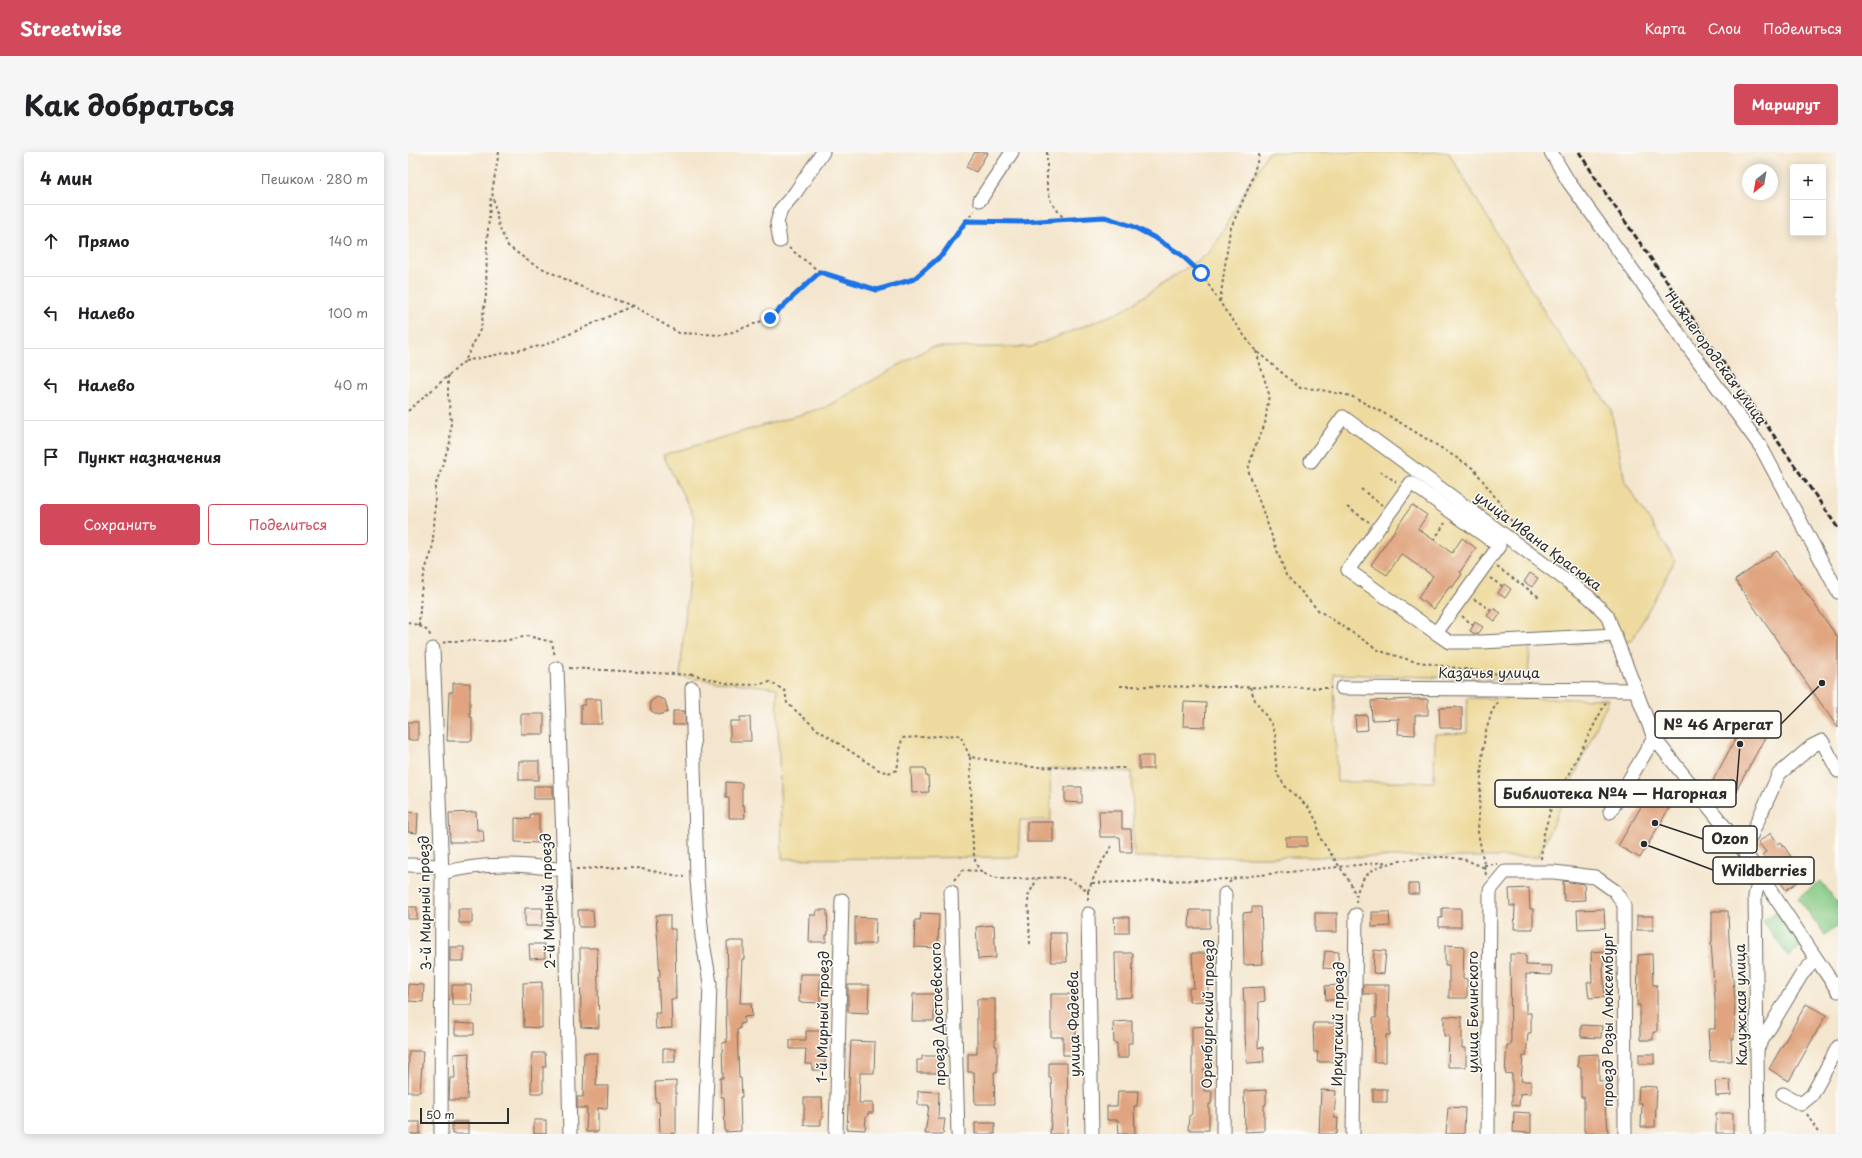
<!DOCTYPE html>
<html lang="ru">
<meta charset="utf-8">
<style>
body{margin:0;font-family:"Playpen Sans",sans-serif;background:#f6f6f6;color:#202124}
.controls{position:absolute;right:12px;top:12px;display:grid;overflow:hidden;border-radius:4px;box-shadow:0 2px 10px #0003}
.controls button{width:36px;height:36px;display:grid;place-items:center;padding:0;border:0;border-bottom:1px solid #e0e0e0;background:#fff;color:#202124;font:20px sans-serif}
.compass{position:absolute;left:1334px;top:12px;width:36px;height:36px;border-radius:50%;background:#fff;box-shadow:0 2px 10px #0003;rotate:211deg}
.scale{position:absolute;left:12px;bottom:10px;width:89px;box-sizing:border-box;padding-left:4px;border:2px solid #2b2b2b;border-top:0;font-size:11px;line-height:14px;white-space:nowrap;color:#2b2b2b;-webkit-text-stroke:3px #fdfcf7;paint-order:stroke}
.stop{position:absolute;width:12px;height:12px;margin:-9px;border:3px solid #1a73e8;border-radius:50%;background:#fff}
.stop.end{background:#1a73e8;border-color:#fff;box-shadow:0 1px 4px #0008}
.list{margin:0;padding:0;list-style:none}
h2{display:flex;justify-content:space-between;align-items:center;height:52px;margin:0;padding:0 16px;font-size:17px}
h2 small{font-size:13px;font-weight:400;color:#757577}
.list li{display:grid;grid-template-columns:26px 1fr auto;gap:12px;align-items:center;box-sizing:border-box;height:72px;padding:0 16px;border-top:1px solid #e0e0e0}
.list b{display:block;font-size:15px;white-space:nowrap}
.list em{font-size:13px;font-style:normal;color:#757577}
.actions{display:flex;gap:8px;padding:12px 16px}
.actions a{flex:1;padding:9px 0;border:1px solid #d1495b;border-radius:4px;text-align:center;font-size:14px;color:#d1495b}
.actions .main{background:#d1495b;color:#fff}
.icon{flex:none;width:22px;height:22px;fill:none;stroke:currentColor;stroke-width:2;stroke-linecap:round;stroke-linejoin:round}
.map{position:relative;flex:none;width:1430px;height:982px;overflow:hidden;border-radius:4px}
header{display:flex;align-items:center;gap:24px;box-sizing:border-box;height:56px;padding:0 20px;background:#d1495b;color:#fff}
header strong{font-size:19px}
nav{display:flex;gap:22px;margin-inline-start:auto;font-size:14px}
.intro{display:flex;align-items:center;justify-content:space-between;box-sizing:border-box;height:96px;padding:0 24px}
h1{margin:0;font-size:28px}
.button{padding:10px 18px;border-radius:4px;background:#d1495b;color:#fff;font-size:14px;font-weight:700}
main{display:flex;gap:24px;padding:0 24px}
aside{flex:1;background:#fff;border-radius:4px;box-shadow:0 2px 10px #0003}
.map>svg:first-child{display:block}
.green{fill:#85c983;stroke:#587a57}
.sand{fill:#eeda9e;stroke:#8c8264}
.building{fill:#e0a580}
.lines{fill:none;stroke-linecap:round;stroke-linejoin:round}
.minor-casing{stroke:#716c64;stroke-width:15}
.path{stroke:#716c64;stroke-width:2;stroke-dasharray:3 3;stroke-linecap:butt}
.minor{stroke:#fff;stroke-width:13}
.rail{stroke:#2b2b2b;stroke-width:3;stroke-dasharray:6 3;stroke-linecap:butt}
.route{stroke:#1a73e8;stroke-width:5}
.labels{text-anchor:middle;stroke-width:3;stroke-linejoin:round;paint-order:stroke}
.street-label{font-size:14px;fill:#2b2b2b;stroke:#fdfcf7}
.leader{fill:none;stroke:#2b2b2b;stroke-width:1.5}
.callout-dot{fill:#2b2b2b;stroke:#fdfcf7;stroke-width:1.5}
.callout{fill:#fdfcf7;stroke:#2b2b2b;stroke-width:1.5}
.callout-label{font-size:15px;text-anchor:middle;font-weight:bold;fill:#2b2b2b}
</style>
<header>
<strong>Streetwise</strong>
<nav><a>Карта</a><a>Слои</a><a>Поделиться</a></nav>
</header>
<div class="intro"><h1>Как добраться</h1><a class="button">Маршрут</a></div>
<main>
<aside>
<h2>4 мин<small>Пешком · 280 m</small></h2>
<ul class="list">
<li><svg class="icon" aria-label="ahead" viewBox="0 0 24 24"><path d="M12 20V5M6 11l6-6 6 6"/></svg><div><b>Прямо</b></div><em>140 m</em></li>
<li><svg class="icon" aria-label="left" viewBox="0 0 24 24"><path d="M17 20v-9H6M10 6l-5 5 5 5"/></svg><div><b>Налево</b></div><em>100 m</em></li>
<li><svg class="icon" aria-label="left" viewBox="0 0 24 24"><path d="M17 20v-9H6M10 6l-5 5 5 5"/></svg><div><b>Налево</b></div><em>40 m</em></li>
<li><svg class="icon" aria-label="arrive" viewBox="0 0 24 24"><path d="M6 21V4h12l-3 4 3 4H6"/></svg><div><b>Пункт назначения</b></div></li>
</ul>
<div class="actions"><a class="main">Сохранить</a><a>Поделиться</a></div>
</aside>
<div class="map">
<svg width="1430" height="982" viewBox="0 0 1430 982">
<rect width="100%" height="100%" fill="#fdfcf7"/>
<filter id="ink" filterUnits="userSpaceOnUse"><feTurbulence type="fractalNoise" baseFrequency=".025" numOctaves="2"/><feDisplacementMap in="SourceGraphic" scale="8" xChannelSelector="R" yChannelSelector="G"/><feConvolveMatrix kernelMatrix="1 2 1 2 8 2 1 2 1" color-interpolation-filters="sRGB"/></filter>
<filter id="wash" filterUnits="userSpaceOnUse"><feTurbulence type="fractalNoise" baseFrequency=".012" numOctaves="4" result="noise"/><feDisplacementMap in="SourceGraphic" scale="16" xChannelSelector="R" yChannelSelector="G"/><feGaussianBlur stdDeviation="0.9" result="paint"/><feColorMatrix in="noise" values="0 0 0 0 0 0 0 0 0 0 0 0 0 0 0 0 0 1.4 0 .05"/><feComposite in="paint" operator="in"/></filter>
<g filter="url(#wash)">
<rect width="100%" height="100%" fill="#f4e6ce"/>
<!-- green -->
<g class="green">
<polygon points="1413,729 1430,752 1430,774 1417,783 1390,746"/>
<polygon points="1370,758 1395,793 1380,804 1355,769"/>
</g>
<!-- sand -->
<polygon class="sand" points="860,0 1040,0 1145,174 1203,257 1217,330 1267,408 1224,489 1122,494 1120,528 926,522 929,630 1026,630 1027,582 1059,581 1059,546 1201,547 1130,705 726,705 724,620 642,616 643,668 612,668 610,705 374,707 369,536 272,525 286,365 255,303 418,255 523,195 623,195 714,159 802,100"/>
<g id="blocks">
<!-- building -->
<g class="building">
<polygon points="567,0 580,0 568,20 558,15"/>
<polygon points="1004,353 1019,363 1010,377 1044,401 1054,386 1068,396 1052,420 1054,422 1044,436 1042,434 1026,457 1010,446 1025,424 993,402 979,423 963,413"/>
<polygon points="1369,399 1430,486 1430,576 1327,428"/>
<polygon points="1122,421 1130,426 1124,435 1116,430"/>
<polygon points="1096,432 1103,437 1097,446 1090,441"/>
<polygon points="1085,456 1093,461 1087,469 1079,464"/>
<polygon points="1067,470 1075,475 1070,482 1067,482 1062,479"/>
<polygon points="45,531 62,531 62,565 64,565 64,589 39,589 41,540 45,540"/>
<polygon points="249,545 257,548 260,560 251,563 243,559 242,550"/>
<polygon points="177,547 193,547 194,572 173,572 173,553 177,553"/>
<polygon points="1004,547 1020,547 1020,563 1007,563 1007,583 990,582 991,567 964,568 963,549"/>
<polygon points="776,550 798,551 797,575 775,574"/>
<polygon points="1054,555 1054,576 1032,576 1031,556"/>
<rect x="265" y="559" width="12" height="14"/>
<rect x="113" y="562" width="23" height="20"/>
<polygon points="959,563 960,578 948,579 947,564"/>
<polygon points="332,565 342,565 343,589 322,589 322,569 332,569"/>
<polygon points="1337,569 1359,582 1323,648 1301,636"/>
<rect x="0" y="570" width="10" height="18"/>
<rect x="731" y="604" width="14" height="13"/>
<rect x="111" y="609" width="20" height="19"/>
<polygon points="503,616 517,616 518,624 520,624 521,640 504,641"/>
<polygon points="318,630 334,631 334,653 336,653 337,666 321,666 321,645 318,645"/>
<polygon points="1247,631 1268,644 1232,706 1210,694"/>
<rect x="126" y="634" width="19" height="13"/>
<polygon points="657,635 674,635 674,651 657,650"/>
<polygon points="691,659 714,659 714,677 723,677 724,700 713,700 712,685 692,685"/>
<polygon points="0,660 10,661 9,681 0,680"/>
<polygon points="68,660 69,678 75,678 76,690 42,690 41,661"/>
<polygon points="122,662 131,662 131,691 107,690 107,666 122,667"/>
<rect x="619" y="670" width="26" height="20"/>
<polygon points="1363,681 1370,692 1373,690 1397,725 1378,738 1354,703 1358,700 1350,690"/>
<rect x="878" y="685" width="21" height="9"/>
<polygon points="1155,729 1176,732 1177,748 1156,749"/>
<polygon points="1001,732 1010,732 1011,742 1001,742"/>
<polygon points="1121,736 1122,757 1125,757 1125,777 1106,777 1107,754 1102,754 1101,737"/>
<rect x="0" y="755" width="9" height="12"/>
<polygon points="844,755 853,755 855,812 836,813 835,761 844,760"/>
<polygon points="117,756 135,756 134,774 117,774"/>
<polygon points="1034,756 1053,756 1053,775 1031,775 1031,766 1034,766"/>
<polygon points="50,757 64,757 64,771 51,771"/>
<polygon points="1196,757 1197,776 1170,777 1169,758"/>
<polygon points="170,758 185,758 186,775 171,775"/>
<polygon points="409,758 419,758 420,783 418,783 418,790 401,790 402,763 408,763"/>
<polygon points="782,758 802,758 802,776 781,776"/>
<polygon points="1304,759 1320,759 1321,788 1327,847 1326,887 1323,887 1324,909 1302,909 1300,877 1307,877 1307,848 1303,790 1304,790"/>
<polygon points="964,760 981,760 982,774 964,775"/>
<polygon points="513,761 531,762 530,796 506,795 507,768 512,768"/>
<rect x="907" y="761" width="22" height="19"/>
<polygon points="248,763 262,763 262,777 267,777 268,847 263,847 264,876 248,877 247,861 252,861 250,825 252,825"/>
<rect x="1229" y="764" width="16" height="14"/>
<polygon points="447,765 468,766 467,792 447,792"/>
<polygon points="706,765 721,765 721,781 707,781"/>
<polygon points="586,773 588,806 570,807 568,775"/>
<polygon points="642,781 658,781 659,810 643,810"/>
<polygon points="319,789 336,789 336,807 334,807 332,851 343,851 344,864 336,865 336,871 332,872 332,877 329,877 331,926 333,926 334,945 332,945 333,979 317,980 316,945 313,945 312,926 315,926 314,891 319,890 318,855 319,823 320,823"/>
<polygon points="121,792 136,792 137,806 122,807"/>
<polygon points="1037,793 1056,794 1055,826 1059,827 1059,846 1041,846 1041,813 1037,813"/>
<rect x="42" y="795" width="14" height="14"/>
<polygon points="172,796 189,796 191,876 173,875"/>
<polygon points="966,798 978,799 976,822 965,821"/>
<polygon points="917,799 931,800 929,817 915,816"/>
<polygon points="1196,799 1195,817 1197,845 1181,846 1179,830 1184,830 1183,800"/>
<polygon points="707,801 725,801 724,845 708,846"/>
<polygon points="784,801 803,801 803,816 800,816 800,849 781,850 781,836 786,836"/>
<polygon points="1102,802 1118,802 1118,813 1144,814 1143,823 1118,822 1118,861 1123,861 1123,881 1120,881 1118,904 1115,904 1113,929 1123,929 1123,941 1112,942 1111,954 1104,953 1104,922 1097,921 1099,893 1103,893"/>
<polygon points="1244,802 1245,833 1249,833 1249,880 1245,880 1245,888 1232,888 1232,853 1229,853 1230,803"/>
<polygon points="392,822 412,822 412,851 391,850"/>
<polygon points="134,830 134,876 116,875 115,831"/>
<polygon points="0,832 16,833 15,850 0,849"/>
<polygon points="44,833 63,833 64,853 44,853"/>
<polygon points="440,833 461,833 460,861 440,860"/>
<polygon points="931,833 931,848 918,848 917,834"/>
<polygon points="955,833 981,833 980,866 982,866 982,883 978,883 978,910 966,910 965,866 968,866 968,842 955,842"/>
<polygon points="856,835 857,849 851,850 850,896 855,895 856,910 839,911 837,885 837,850 836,850 835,836"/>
<polygon points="505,842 526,842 526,869 504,869"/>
<polygon points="643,842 664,842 664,860 669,860 667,903 655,903 655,885 643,885"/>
<polygon points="569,847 587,847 587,894 589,894 589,920 586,920 587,952 567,952 566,920 560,920 560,902 569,902"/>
<polygon points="1398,852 1418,863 1381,929 1361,917"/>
<polygon points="1036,864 1054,865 1054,896 1058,896 1058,915 1040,915 1041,884 1036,884"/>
<polygon points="724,869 724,891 720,891 720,906 709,906 709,891 706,891 705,870"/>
<polygon points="47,871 66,872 66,883 47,883"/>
<polygon points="905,871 929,871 928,910 909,910 910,900 906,900"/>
<polygon points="1173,873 1194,874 1193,886 1173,885"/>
<polygon points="802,874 802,916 796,916 796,939 804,939 803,952 801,952 801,978 780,978 781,964 784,962 784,875"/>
<polygon points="398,879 415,879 415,885 417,885 417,912 415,912 414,918 404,918 404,912 397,912 398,897 382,897 382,888 398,888"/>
<polygon points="443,889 467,890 466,921 452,921 452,922 451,951 465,951 465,961 460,961 459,965 458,965 457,978 439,977"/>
<rect x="255" y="897" width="12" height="13"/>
<polygon points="1,899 15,899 12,940 0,940"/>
<polygon points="61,901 59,948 41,948 42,926 47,926 46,902"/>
<polygon points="124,901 137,901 138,915 135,915 135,941 123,941"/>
<polygon points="176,901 189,901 188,934 200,934 199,957 190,956 190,980 178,980 179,956 169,956 169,945 175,945"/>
<polygon points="1191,902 1191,929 1199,929 1200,946 1196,946 1198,965 1199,965 1200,981 1179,982 1176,979 1176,945 1173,945 1173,915 1170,915 1170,903"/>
<rect x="1231" y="902" width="15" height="10"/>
<polygon points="514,904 530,904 531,921 509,921 509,908 514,908"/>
<polygon points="641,911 659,911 660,959 659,982 642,982 644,954 643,925 641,925"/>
<polygon points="1322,928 1323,943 1308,944 1307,929"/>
<polygon points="268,929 268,981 252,982 251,950 248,950 247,930"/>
<polygon points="1231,934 1249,935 1247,975 1233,975 1234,951 1230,951"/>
<rect x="965" y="937" width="14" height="13"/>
<polygon points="858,938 858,953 856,953 856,979 837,980 836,939"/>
<polygon points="913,938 928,939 926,966 930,966 929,982 911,982"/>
<polygon points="510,939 531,940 530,967 537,967 535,982 517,982 521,953 510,953"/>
<polygon points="710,939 730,939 729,954 726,954 727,982 711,982 710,968 699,968 699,954 709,954"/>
<polygon points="396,946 414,946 415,966 413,966 413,973 396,973"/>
<polygon points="1040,955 1057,956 1056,982 1038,982"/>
<polygon points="1106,960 1123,961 1123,981 1105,980"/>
<rect x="1308" y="961" width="17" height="20"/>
<rect x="126" y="968" width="12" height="14"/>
<rect x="0" y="970" width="12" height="12"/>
<rect x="44" y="970" width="16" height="12"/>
<rect x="567" y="971" width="20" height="11"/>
</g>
</g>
</g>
<g filter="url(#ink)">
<use href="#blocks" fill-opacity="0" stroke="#716c64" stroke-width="1"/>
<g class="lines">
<defs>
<g id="minor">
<polyline points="1143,0 1160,29 1353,295 1430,440"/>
<polyline points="572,48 604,0"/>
<polyline points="372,89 369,71 373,57 387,41 415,0"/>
<polyline points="903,309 935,265 1181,445 1199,463 1246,586 1336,699 1430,839"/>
<polyline points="1028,481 1091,394 1003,331 940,418 1028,481 1041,490 1074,490 1207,483"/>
<polyline points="25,497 34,721 33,982"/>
<polyline points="149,516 156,718 162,982"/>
<polyline points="284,536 289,728 294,785 302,831 297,982"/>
<polyline points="934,536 1228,538"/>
<polyline points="1202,660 1246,586"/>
<polyline points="1336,699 1371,622 1404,594 1414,589 1430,619"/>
<polyline points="0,713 34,714"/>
<path d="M 34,721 C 75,710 115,712 156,718"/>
<polyline points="543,740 550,982"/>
<polyline points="680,762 684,982"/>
<polyline points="1350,895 1394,822 1408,807"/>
<polyline points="1375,942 1393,952 1404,943 1430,895"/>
<polyline points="428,982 434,748"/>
<polyline points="815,982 817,742"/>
<polyline points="945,982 948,763"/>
<polyline points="1080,982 1082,738 1097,720 1146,720 1187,725 1207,739 1216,753 1217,982"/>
<polyline points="1350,982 1347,744 1352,724"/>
</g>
</defs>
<!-- minor casing -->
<use href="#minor" class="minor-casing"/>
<!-- path -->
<g class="path">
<polyline points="91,0 84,40 91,75 100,94 123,111 180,138 225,154 271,181 316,183 362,166 412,120 469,138 505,127 535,102 558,69 614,70 697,65 724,74 749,87 772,102 793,121 817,158 847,198 892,236 908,237 943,244 983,265 1038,299 1066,317 1099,361 1107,376"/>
<polyline points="639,0 639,33 643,50 656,67"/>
<polyline points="558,69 566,59"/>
<polyline points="381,96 412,120"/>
<polyline points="812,149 822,78 843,30 852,0"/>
<polyline points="848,199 861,242 857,272 846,297 840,318 878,423 910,458 972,499 1005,509 1035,514 1111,525"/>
<polyline points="57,209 137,193 224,154"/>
<polyline points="0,259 57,209 73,176 78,143 79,89 83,43"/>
<polyline points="972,319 988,330"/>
<polyline points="953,337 974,353"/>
<polyline points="939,355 961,370"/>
<polyline points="1026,388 1037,371"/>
<polyline points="1089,415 1131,445"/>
<polyline points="1082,426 1094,434"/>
<polyline points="1066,447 1083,458"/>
<polyline points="1054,464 1065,473"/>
<path d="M 0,470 C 9,473 21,476 23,486"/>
<polyline points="11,474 13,440 17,418 24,399 27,361 27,335 42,290 43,268 40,245 40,223"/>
<polyline points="35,491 40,489 95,489 120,484 144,490 147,505"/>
<polyline points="161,516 283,523"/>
<path d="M 283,522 C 313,530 331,537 362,530 L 377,539 L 379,551 L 410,578 L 471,618 L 480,621 L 489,618 L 494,586 L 552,583 L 562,605 L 623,615 L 719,616"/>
<polyline points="712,534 923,536"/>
<polyline points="842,535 847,548 864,573 868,585 867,600 869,622 877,634 901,656 909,670 912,686 942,730 948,744"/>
<path d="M 562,605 L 565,696 C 566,703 567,714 573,719 C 589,734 635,723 655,726 C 665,728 672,734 680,739 L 680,750"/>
<polyline points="1133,707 1135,685 1143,656 1198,550"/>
<polyline points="1076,713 1089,712"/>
<polyline points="168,717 223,715 276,725"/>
<polyline points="1078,723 1070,680 1074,607 1077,582 1084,559 1090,550"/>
<polyline points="546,728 555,718 572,719"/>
<polyline points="684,731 823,727"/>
<polyline points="821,731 824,727 842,724 979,710"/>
<polyline points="680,739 689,718 705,692"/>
<path d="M 948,751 C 949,715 979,710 1008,707 C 1023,705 1038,704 1054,707 C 1062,709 1069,713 1077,716"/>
<polyline points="622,792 620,744 629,727"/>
<polyline points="1399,962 1411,982"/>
</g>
<!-- minor -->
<use href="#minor" class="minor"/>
<!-- rail -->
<polyline class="rail" points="1171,0 1196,39 1430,376"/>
</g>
</g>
<g class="lines" filter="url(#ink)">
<!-- route -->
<polyline class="route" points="362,166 412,120 469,138 506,127 535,102 558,69 614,70 697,65 724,74 749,87 772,102 793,121"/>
</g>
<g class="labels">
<!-- street labels -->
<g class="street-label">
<text transform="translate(1308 206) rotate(54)" y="5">Нижнегородская улица</text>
<text transform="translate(1130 389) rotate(37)" y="5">улица Ивана Красюка</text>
<text x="1081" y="526">Казачья улица</text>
<text transform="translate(140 749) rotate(-92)" y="5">2-й Мирный проезд</text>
<text transform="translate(17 751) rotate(-91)" y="5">3-й Мирный проезд</text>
<text transform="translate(1333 853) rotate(-91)" y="5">Калужская улица</text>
<text transform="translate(1065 860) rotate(-90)" y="5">улица Белинского</text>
<text transform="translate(530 862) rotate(-92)" y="5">проезд Достоевского</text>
<text transform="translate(800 862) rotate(-89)" y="5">Оренбургский проезд</text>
<text transform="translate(415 865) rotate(-89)" y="5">1-й Мирный проезд</text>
<text transform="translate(1200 868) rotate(-90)" y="5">проезд Розы Люксембург</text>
<text transform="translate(666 872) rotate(-91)" y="5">улица Фадеева</text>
<text transform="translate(930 872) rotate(-89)" y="5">Иркутский проезд</text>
</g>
</g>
<!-- callouts -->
<path class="leader" d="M1414 531L1373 572M1332 592L1328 642M1247 671L1295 687M1236 692L1305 718"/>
<g class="callout-dot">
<circle cx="1414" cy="531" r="4"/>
<circle cx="1332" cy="592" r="4"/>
<circle cx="1247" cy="671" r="4"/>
<circle cx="1236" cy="692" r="4"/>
</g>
<g class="callout">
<rect x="1247" y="559" width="126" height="27" rx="4"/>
<rect x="1087" y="628" width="241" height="27" rx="4"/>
<rect x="1295" y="674" width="54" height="27" rx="4"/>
<rect x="1305" y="705" width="101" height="27" rx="4"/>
</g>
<g class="callout-label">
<text x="1310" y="578">№ 46 Агрегат</text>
<text x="1207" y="647">Библиотека №4 — Нагорная</text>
<text x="1322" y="692">Ozon</text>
<text x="1356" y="724">Wildberries</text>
</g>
</svg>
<div class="controls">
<button>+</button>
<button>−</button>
</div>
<svg class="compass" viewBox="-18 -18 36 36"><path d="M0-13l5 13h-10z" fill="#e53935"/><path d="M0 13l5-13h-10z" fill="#757577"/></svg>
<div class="scale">50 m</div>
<div class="stop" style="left:793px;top:121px"></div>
<div class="stop end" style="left:362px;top:166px"></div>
</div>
</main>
